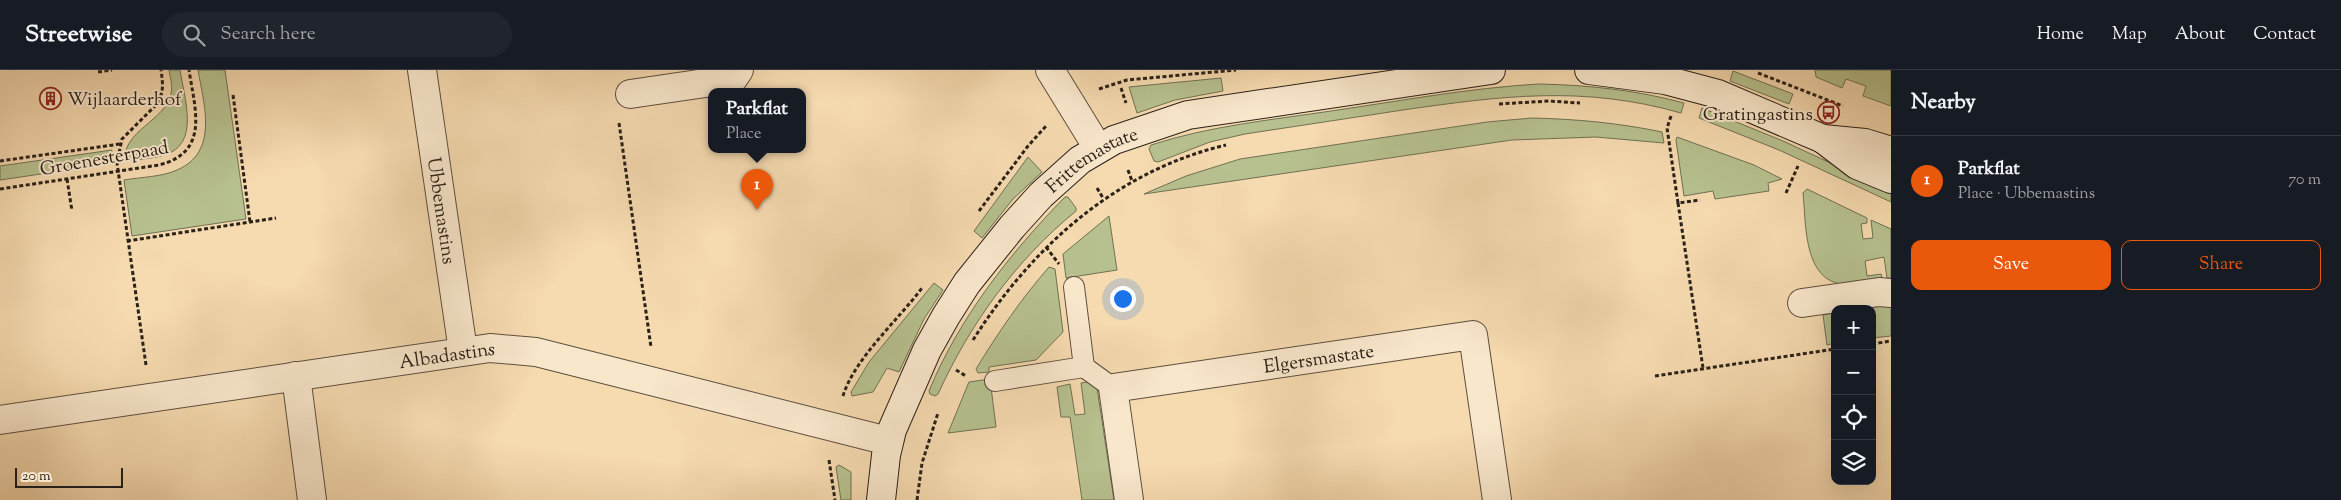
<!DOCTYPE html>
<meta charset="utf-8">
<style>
body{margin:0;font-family:"Sorts Mill Goudy",serif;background:#20242c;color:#f1f3f6}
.controls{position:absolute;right:15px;bottom:15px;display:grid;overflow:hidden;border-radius:10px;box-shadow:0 5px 20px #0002}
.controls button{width:45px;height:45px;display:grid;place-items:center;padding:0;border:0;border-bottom:1px solid #363941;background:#171b24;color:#f1f3f6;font:25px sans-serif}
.scale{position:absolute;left:15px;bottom:12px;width:108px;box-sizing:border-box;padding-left:5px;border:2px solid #2a2118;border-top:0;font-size:14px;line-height:18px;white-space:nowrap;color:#2a2118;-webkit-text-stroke:4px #f9e7cc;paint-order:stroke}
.you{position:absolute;left:1122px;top:228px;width:18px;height:18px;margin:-12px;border:4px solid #fff;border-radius:50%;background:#1a73e8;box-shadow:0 0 0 8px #1a73e833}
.badge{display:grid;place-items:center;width:32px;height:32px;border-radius:50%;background:#ea580c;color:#fff;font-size:16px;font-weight:700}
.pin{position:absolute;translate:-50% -41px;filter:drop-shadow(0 1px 2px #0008)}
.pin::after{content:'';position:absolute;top:26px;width:18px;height:15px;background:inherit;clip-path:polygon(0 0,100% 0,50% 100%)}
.popup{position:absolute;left:708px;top:18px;width:98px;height:65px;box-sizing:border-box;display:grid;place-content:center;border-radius:10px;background:#171b24;filter:drop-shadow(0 1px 4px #0005);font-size:16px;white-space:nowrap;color:#9ea1a6}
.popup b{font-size:19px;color:#f1f3f6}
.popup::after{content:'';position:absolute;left:50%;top:100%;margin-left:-10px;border:10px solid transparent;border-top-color:#171b24}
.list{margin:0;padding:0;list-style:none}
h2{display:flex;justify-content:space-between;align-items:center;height:65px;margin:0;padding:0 20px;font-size:21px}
h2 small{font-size:16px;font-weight:400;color:#9ea1a6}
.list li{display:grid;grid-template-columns:32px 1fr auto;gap:15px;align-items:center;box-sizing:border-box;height:90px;padding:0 20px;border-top:1px solid #363941}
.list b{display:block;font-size:19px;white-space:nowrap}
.list p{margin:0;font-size:16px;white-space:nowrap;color:#9ea1a6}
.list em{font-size:16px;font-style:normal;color:#9ea1a6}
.actions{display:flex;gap:10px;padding:15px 20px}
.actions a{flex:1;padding:11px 0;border:1px solid #ea580c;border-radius:10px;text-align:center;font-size:18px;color:#ea580c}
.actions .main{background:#ea580c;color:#fff}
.icon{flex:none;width:28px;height:28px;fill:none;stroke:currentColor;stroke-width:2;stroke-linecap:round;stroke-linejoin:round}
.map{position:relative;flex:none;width:1891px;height:430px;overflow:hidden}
header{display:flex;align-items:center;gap:30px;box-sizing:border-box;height:70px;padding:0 25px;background:#171b24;border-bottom:1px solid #363941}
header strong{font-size:24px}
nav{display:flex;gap:28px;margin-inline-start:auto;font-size:18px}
.search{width:350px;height:45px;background:#20242c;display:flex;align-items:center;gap:12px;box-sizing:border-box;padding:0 18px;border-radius:28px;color:#9ea1a6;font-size:19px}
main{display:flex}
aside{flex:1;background:#171b24}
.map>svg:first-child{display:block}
.green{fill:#b7c18f;stroke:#707154}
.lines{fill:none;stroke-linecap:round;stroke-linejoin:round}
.lane-casing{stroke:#5d4f3e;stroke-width:22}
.street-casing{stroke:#5d4f3e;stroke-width:30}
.secondary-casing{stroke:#2a2118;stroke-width:30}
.path{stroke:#2a2118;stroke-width:3;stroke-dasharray:4 2.5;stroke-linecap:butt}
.lane{stroke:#f9e7cc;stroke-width:20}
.street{stroke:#f9e7cc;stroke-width:28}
.secondary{stroke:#f9e7cc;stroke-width:28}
.labels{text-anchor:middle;stroke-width:4;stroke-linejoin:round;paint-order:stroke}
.poi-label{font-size:19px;fill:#2a2118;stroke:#f9e7cc;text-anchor:start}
.street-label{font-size:19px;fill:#2a2118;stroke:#f9e7cc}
</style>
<header>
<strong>Streetwise</strong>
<div class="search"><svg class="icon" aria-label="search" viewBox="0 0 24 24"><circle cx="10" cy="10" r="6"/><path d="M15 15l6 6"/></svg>Search here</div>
<nav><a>Home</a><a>Map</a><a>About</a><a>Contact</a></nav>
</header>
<main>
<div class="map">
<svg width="1891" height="430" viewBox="0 0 1891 430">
<rect width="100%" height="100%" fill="#f6dab0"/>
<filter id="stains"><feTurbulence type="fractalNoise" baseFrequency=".004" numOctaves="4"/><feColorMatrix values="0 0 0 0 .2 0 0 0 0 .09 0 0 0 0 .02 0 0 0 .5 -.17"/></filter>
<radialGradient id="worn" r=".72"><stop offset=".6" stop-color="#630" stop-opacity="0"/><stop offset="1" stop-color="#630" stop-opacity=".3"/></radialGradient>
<!-- green -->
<g class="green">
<path d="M 169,0 L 180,0 C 184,27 201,75 164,85 C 152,89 138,89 125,91 C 122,61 165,51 171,24 C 173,16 170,7 169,0 Z"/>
<path d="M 198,0 L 225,0 L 246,149 L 132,166 L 124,110 C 141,107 162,107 177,100 C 219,82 204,35 198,0 Z"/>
<polygon points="1815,0 1891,0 1891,36 1863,26 1866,16 1846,9 1842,18 1816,7"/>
<polygon points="1733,1 1793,24 1789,34 1730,11"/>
<polygon points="1221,8 1223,21 1175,30 1137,43 1129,17"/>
<path d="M 1539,14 C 1588,15 1636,20 1684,33 L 1681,43 C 1583,15 1501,26 1403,40 C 1350,48 1298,56 1245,64 L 1210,72 L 1158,92 L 1154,91 L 1149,79 L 1151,75 C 1209,56 1271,50 1331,41 C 1400,31 1469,18 1539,14 Z"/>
<polygon points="1702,38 1783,71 1891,121 1891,132 1779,80 1699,48"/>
<path d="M 1532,48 C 1576,49 1619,53 1662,62 L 1664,73 L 1596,67 L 1512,70 L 1144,124 L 1186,106 L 1240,89 L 1487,52 Z"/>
<polygon points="1677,67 1754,95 1782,109 1768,113 1769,121 1715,129 1713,121 1684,126 1676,70"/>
<polygon points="112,80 109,94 0,110 0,96"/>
<polygon points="1028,87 1042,102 1013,129 982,168 974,161"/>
<path d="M 1807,119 L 1867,148 L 1867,153 L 1861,154 L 1863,169 L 1873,168 L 1871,150 L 1891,159 L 1891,208 L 1887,208 L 1884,187 L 1865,191 L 1867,206 L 1881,204 L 1882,208 C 1868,210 1849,217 1836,213 C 1803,203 1806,150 1803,123 Z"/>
<path d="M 1065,127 L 1068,127 L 1076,138 L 1076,141 C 1015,191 970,254 938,324 L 935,326 L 930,324 L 929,321 C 959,248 1010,183 1065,127 Z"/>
<polygon points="1109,146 1117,200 1066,208 1063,184"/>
<path d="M 1049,197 L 1055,199 L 1063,262 L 1036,290 L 989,297 L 989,302 L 978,303 L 976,299 C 998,263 1021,229 1049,197 Z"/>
<polygon points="934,213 943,220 924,249 899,302 887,298 873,322 852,326 851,322 869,292"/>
<polygon points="1881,236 1891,237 1891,266 1872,268 1872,239 1861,239"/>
<polygon points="1835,243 1835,273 1827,275 1823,245"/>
<polygon points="990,309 996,357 948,363 969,312"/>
<polygon points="1088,312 1097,318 1114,430 1082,430 1070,347 1061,347 1057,317 1070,314 1075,345 1085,344 1081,313"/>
<polygon points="839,395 851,402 851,430 841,430 836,397"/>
</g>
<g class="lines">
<defs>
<g id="lane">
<polyline points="1084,297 1113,318"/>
<polyline points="995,311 1084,297 1074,217"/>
</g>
<g id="street">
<path id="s1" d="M 422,0 L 463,281"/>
<polyline points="1050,0 1098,78"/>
<polyline points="630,24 733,9 739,0"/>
<polyline points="1802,233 1879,222 1891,223"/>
<polyline points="296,306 312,430"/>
<path id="s2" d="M 0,350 L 490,278 L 536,282 L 888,371"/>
<path id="s3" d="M 1129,430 L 1113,318 L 1473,265 L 1497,430"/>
</g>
<g id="secondary">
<polyline points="1589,0 1665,10 1718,24 1823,69 1857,95 1891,109"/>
<polyline points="1823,69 1865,73 1891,81"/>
<path id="s4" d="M 881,430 L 886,385 L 892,360 L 927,280 L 946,246 L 967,213 L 1012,157 L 1041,125 L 1080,90 L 1114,70 L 1188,45 L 1491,0"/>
</g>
</defs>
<!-- lane casing -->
<use href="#lane" class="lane-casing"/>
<!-- street casing -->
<use href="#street" class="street-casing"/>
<!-- secondary casing -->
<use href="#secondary" class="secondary-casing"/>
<!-- path -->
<g class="path">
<polyline points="98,2 112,0"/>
<polyline points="1758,3 1843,36"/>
<polyline points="1121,18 1126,33"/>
<polyline points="1099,19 1127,10 1236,0"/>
<polyline points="233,25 250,152"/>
<polyline points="1499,34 1549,31 1580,33"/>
<polyline points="1671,46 1667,58 1678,133 1700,130"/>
<polyline points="619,53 651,277"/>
<polyline points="0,91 120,74"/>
<polyline points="1128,100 1132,111"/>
<polyline points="67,109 72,141"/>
<polyline points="1097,118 1103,128"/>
<path d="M 0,119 L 159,95 C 210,82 195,40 189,0"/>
<polyline points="1786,123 1798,96"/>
<polyline points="1678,133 1703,298"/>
<polyline points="979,141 1028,76 1046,56"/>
<polyline points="127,171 276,148"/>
<polyline points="1046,177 1059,194"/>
<path d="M 973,270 C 1032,177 1116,101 1226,75"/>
<polyline points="1872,274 1891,271"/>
<path d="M 146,295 L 117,93 L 122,69 L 157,34 C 164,22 163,14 161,0"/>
<polyline points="956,300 966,306"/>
<polyline points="1655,306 1835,279"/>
<path d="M 843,326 C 854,289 899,249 922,218"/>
<polyline points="829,390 835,430"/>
<polyline points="917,430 922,393 938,343"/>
</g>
<!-- lane -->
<use href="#lane" class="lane"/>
<!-- street -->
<use href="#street" class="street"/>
<!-- secondary -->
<use href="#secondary" class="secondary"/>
</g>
<!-- icons -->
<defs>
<symbol id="building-ring" viewBox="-11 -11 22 22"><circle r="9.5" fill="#f9e7cc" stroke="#8f2418" stroke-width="1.5"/><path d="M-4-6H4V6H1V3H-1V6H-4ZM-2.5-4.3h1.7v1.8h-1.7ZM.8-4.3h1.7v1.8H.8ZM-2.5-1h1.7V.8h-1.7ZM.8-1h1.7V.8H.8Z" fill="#8f2418"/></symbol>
<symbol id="bus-ring" viewBox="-11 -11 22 22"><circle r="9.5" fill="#f9e7cc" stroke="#8f2418" stroke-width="1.5"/><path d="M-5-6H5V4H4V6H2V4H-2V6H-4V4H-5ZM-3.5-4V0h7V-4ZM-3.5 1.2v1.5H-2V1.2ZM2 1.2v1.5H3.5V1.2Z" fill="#8f2418"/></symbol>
</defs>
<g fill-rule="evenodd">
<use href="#building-ring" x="38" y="16" width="25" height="25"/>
<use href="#bus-ring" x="1816" y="30" width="25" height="25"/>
</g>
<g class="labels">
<!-- poi labels -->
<g class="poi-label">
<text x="67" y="35">Wijlaarderhof</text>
<text x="1813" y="50" text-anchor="end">Gratingastins</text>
</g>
<!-- street labels -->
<g class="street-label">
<text transform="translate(104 87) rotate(-10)" y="7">Groenesterpaad</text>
<text dy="7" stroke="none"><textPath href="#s4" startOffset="414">Frittemastate</textPath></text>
<text dy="7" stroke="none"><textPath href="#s1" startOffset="142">Ubbemastins</textPath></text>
<text dy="7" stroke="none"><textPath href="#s2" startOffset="452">Albadastins</textPath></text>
<text dy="7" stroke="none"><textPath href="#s3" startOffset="321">Elgersmastate</textPath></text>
</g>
</g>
<rect width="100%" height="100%" filter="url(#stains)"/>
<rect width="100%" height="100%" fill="url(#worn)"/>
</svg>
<div class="controls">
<button>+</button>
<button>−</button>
<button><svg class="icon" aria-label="locate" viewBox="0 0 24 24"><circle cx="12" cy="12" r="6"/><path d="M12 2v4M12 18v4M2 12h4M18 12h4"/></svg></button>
<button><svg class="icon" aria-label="layers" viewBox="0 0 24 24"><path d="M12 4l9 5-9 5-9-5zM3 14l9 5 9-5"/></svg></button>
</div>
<div class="scale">20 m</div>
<div class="you"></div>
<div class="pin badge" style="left:757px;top:140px">1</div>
<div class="popup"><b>Parkflat</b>Place</div>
</div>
<aside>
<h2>Nearby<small></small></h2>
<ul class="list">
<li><span class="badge">1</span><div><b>Parkflat</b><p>Place · Ubbemastins</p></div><em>70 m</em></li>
</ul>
<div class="actions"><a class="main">Save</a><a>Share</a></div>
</aside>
</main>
